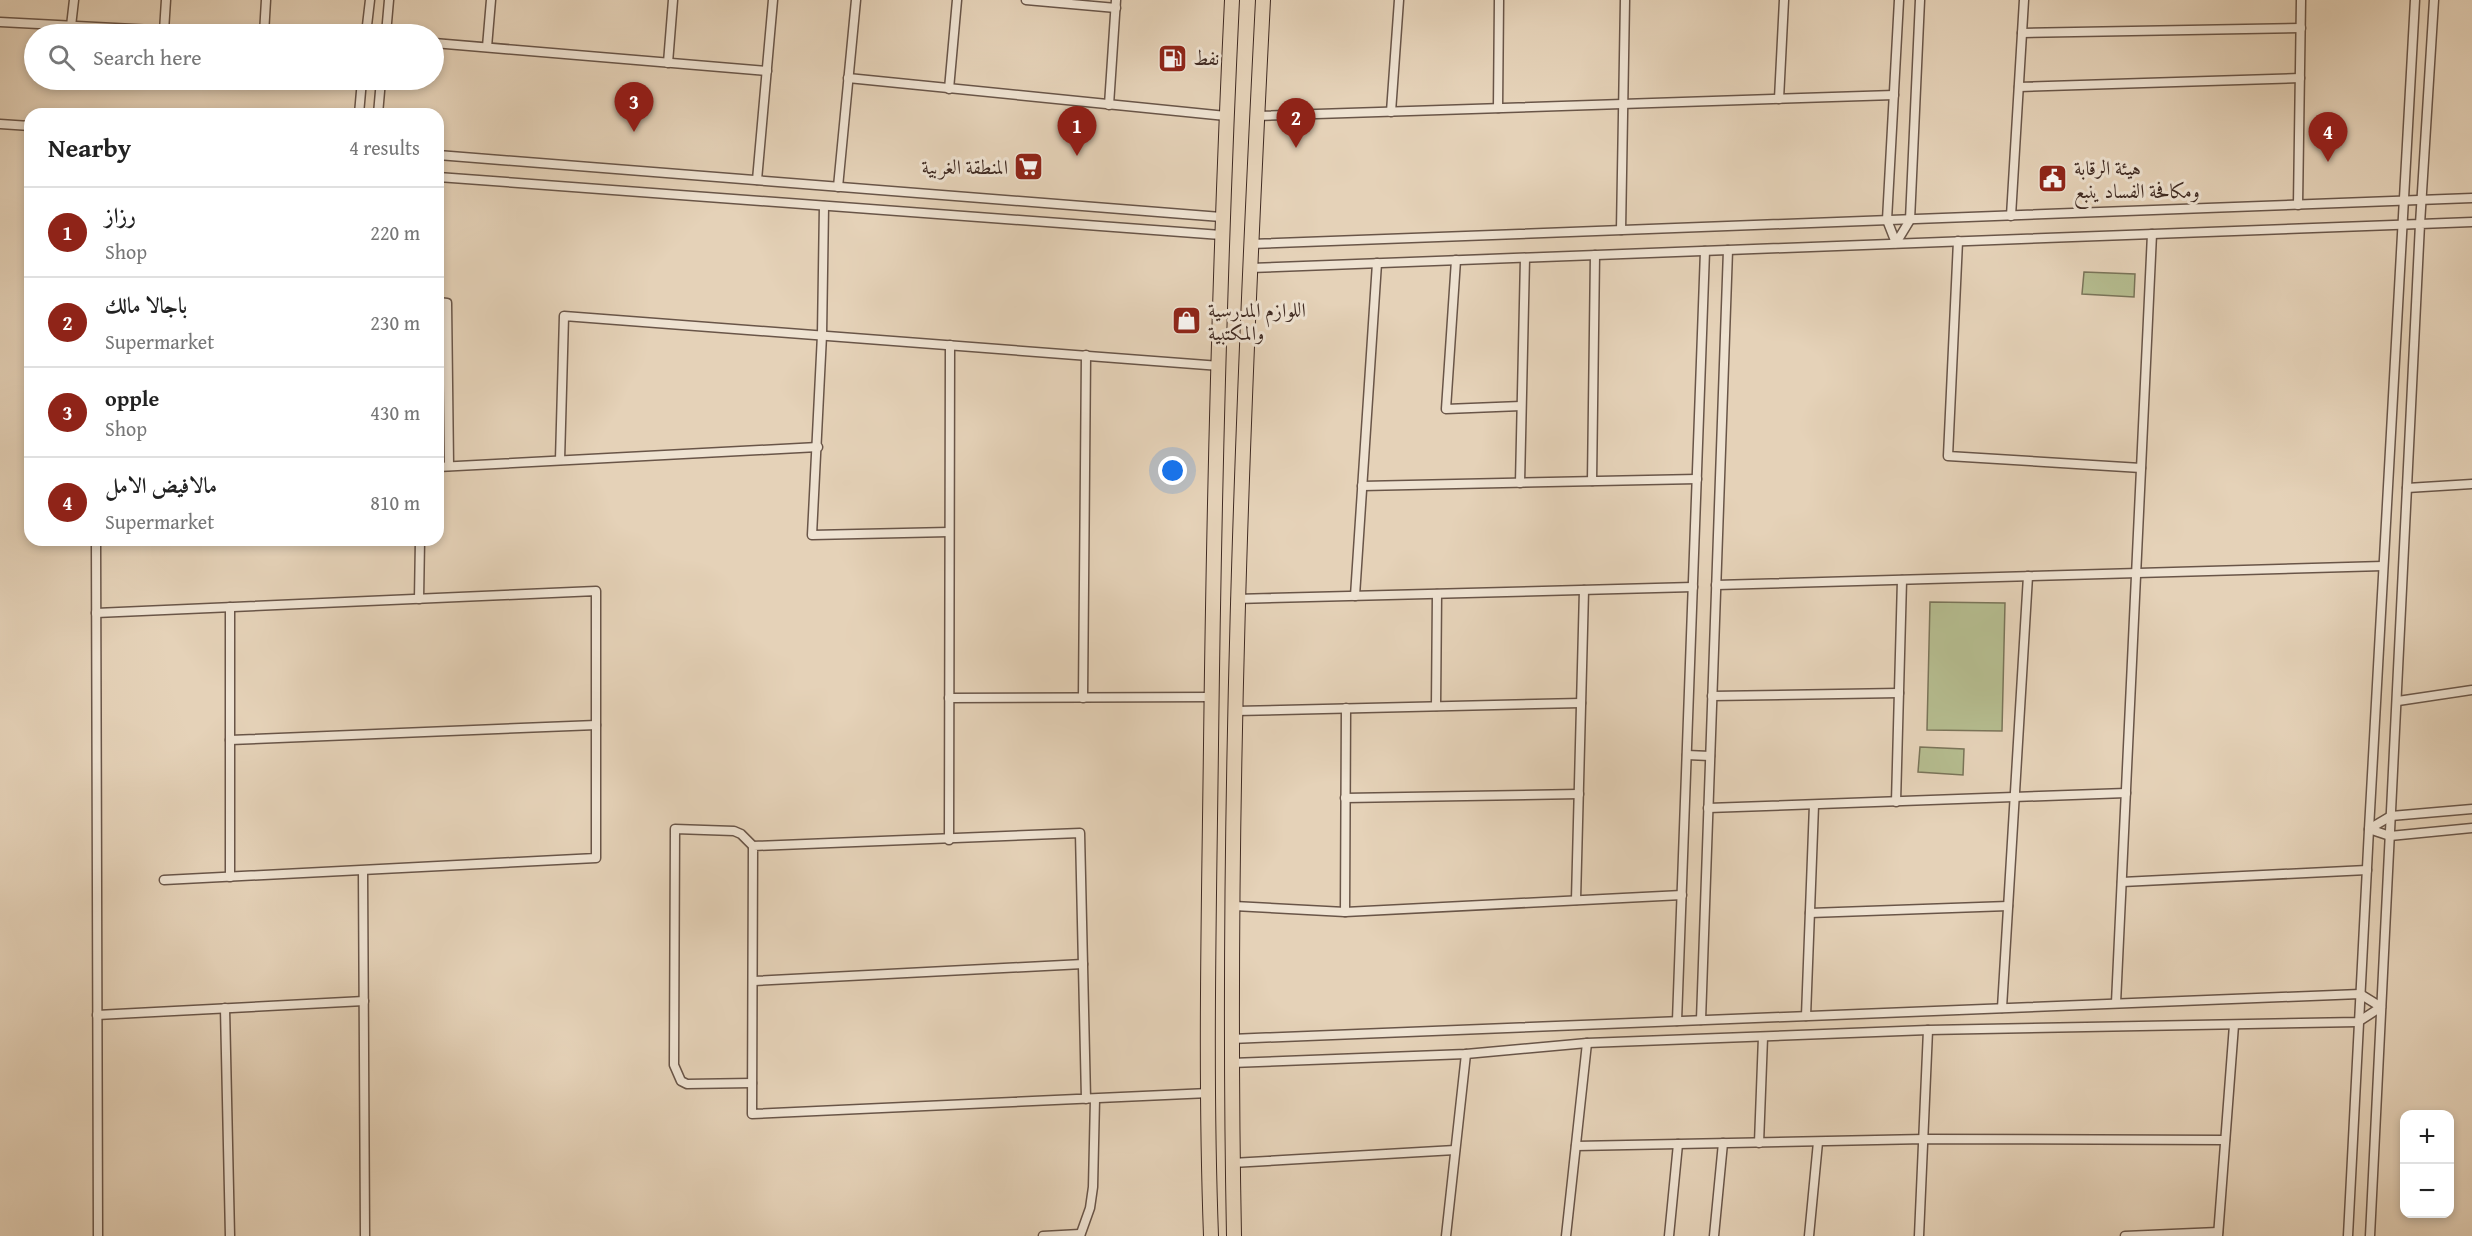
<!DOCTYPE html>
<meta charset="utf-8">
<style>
body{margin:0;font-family:"Gentium Book Plus",Amiri,serif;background:#f2f2f2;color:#222}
.controls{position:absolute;right:18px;bottom:18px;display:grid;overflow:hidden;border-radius:12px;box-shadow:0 3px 9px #0003}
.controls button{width:54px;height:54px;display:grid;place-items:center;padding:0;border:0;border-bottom:2px solid #e0e0e0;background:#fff;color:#222;font:30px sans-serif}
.you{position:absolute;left:1173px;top:471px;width:21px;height:21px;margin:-15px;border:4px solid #fff;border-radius:50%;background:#1a73e8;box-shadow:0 0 0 9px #1a73e833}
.badge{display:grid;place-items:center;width:39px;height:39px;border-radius:50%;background:#8f2418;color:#fff;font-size:20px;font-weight:700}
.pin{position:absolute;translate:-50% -50px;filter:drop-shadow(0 2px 3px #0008)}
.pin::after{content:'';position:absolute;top:32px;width:21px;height:18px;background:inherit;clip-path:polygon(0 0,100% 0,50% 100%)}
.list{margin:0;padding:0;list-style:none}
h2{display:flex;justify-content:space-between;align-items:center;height:78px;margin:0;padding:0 24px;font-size:26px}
h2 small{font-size:20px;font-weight:400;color:#767676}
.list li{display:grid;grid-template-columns:39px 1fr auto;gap:18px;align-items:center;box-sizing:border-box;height:90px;padding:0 24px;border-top:2px solid #e0e0e0}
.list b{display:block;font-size:22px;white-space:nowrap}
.list p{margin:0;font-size:20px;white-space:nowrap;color:#767676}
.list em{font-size:20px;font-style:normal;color:#767676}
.icon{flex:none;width:33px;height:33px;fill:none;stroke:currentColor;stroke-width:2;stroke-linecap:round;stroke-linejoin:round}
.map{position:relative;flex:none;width:2472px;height:1236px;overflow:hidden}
.search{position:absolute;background:#fff;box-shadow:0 3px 9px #0003;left:24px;top:24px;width:420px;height:66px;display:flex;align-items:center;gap:15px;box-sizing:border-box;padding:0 21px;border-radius:33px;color:#767676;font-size:22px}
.panel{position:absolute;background:#fff;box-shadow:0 3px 9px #0003;left:24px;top:108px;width:420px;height:438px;border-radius:18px}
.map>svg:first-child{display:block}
.pitch{fill:#b5bc8f;stroke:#7a7459;stroke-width:1.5}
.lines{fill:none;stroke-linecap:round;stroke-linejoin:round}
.minor-casing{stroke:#695548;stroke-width:11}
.primary-casing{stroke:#402b23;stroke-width:16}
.minor{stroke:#eee2d1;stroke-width:8}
.primary{stroke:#e5d2b8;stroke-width:14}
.labels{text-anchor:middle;stroke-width:6;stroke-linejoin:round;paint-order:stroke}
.poi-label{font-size:20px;fill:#402b23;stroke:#eee2d1;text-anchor:start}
</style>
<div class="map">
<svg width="2472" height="1236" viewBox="0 0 2472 1236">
<rect width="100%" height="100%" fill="#e5d2b8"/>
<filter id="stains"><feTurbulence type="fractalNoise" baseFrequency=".00333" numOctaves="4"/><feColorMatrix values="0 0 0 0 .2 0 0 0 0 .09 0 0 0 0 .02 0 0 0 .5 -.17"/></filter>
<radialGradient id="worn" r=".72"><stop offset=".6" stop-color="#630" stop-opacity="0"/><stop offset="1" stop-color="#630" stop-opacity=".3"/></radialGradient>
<!-- pitch -->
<g class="pitch">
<polygon points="2084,272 2135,274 2134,297 2082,294"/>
<polygon points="1930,602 2005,603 2002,731 1927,730"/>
<polygon points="1920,747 1964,749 1963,775 1918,772"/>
</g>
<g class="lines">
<defs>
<g id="minor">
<polyline points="1026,0 1116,8"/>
<polyline points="2415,0 2369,829 2390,836 2472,828"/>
<polyline points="0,22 230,34"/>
<polyline points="71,26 74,0"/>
<polyline points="164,31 166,0"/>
<polyline points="2022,33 2301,28"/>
<polyline points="264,34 266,0"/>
<polyline points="366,34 370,0"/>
<polyline points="386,34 389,0"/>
<polyline points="434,43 767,71"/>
<polyline points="487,47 491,0"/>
<polyline points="668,63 673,0"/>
<polyline points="848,78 1226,116"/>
<polyline points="2019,87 2300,78"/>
<polyline points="949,89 957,0"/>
<polyline points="1779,99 1784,0"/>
<polyline points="1109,105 1116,0"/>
<polyline points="1498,108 1499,0"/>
<polyline points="1391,112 1399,0"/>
<polyline points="359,114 362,80"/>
<polyline points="378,114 381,80"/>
<polyline points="1257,116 1894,95"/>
<polyline points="0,124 30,126"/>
<polyline points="438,155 1221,217"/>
<polyline points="438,177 1221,235"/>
<polyline points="757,180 773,0"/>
<polyline points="838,187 856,0"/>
<polyline points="2298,205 2301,0"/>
<polyline points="824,206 822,335 812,535 949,532"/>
<polyline points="2011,216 2024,0"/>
<polyline points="1621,230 1625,0"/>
<polyline points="1958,241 1948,456 2141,468"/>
<polyline points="1896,243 1910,220 1920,0"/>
<polyline points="1896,243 1887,220 1899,0"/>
<polyline points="1251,244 2472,198"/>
<polyline points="1456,260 1446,409 1521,406"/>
<polyline points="1250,268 2420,224 2434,0"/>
<polyline points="438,302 447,303 449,466"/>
<polyline points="560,460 564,316 1220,366"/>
<polyline points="438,467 818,447"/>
<polyline points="1592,481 1595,255"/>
<polyline points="1520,483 1525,258"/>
<polyline points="1362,486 1697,479"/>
<polyline points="2407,488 2472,484"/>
<polyline points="96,540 98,1236"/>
<polyline points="1716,585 2383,566"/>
<polyline points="1355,596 1377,263"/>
<polyline points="419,599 420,540"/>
<polyline points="1236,599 1693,587"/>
<polyline points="230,607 230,877"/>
<polyline points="96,613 596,591 596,858 164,880"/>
<polyline points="1712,696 1899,693"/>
<polyline points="949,698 1212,697"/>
<polyline points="1083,698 1086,355"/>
<polyline points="2398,701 2472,690"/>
<polyline points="1436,706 1437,594"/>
<polyline points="1235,711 1581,703"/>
<polyline points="230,740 596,725"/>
<polyline points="1687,755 1710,756"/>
<polyline points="1345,798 1579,794"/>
<polyline points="1896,802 1902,580"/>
<polyline points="1708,808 2126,793"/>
<polyline points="949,840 950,345"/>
<polyline points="363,871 365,1236"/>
<polyline points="2122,882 2367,870"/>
<polyline points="1576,900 1584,590"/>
<polyline points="1234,906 1345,912 1682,895"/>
<polyline points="1345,912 1346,708"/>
<polyline points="1810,913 2008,906"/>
<polyline points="754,981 1083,964"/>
<polyline points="2116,1003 2152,234"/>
<polyline points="225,1008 230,1236"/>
<polyline points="2002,1008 2028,576"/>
<polyline points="97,1015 364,1001"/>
<polyline points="1806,1016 1814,805"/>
<polyline points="1701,1020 1728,250"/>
<polyline points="1677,1021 1705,251"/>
<polyline points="1231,1063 1466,1054 1587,1043 1928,1030 2358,1022 2381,1007 2360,994 1231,1039"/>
<polyline points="752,1083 687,1084 681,1081 674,1065 675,829 734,831 741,834 753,846"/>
<polyline points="1086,1099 1080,833 753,846 752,1114 1209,1093"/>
<polyline points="1759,1143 1763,1037"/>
<polyline points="1576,1146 1925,1139 2225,1140"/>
<polyline points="1232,1163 1455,1150"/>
<polyline points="1043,1236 1080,1234"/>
<polyline points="1080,1236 1090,1208 1093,1187 1095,1099"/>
<polyline points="1446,1236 1466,1054"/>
<polyline points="1566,1236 1587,1043"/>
<polyline points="1669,1236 1678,1144"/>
<polyline points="1714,1236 1723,1143"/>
<polyline points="1809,1236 1818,1142"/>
<polyline points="1919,1236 1928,1030"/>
<polyline points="2125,1236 2218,1232"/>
<polyline points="2218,1236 2234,1025"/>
<polyline points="2348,1236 2369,829 2391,816 2472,809"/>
<polyline points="2370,1236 2420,224 2472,222"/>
</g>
<g id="primary">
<path d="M 1211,1236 C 1205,1073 1209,909 1211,745 C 1214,497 1220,248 1232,0"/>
<path d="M 1234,1236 C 1226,824 1242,412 1263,0"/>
</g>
</defs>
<!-- minor casing -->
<use href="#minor" class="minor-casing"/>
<!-- primary casing -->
<use href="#primary" class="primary-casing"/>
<!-- minor -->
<use href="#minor" class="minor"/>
<!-- primary -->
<use href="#primary" class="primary"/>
</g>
<!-- icons -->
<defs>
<symbol id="fuel-square" viewBox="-11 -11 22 22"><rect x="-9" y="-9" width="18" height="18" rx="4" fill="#8f2418" stroke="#eee2d1"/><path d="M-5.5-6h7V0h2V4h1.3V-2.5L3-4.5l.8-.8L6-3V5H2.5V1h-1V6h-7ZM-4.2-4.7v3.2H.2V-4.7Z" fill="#fff"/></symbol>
<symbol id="supermarket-square" viewBox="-11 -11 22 22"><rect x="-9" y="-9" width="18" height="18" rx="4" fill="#8f2418" stroke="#eee2d1"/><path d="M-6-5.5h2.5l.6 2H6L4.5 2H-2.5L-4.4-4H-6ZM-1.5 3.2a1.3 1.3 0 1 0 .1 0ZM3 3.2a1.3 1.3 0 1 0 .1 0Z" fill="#fff"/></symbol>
<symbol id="civic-square" viewBox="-11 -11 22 22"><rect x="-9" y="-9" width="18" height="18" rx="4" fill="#8f2418" stroke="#eee2d1"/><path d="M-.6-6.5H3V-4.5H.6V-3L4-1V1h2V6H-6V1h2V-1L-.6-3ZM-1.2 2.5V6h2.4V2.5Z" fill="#fff"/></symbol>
<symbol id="shop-square" viewBox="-11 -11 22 22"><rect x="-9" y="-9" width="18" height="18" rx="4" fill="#8f2418" stroke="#eee2d1"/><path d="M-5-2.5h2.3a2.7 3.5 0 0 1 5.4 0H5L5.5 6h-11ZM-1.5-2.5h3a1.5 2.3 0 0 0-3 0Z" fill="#fff"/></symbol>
</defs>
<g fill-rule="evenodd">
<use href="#fuel-square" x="1156" y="42" width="33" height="33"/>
<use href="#supermarket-square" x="1012" y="150" width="33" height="33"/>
<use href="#civic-square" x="2036" y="162" width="33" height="33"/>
<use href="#shop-square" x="1170" y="304" width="33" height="33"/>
</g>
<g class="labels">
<!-- poi labels -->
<g class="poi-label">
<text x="1193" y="65">نفط</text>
<text x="1008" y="174" text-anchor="end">المنطقة الغربية</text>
<text x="2074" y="175">هيئة الرقابة<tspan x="2074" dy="23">ومكافحة الفساد ينبع</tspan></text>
<text x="1208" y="317">اللوازم المدرسية<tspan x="1208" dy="23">والمكتبية</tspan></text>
</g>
</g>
<rect width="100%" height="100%" filter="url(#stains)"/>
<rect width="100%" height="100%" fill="url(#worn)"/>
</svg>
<div class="controls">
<button>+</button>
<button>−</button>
</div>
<div class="you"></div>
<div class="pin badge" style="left:1077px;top:156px">1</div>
<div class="pin badge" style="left:1296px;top:148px">2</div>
<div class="pin badge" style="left:634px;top:132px">3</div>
<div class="pin badge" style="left:2328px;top:162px">4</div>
<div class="search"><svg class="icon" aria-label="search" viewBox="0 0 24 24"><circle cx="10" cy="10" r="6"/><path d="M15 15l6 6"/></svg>Search here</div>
<section class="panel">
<h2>Nearby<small>4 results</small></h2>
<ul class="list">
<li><span class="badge">1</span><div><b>رزاز</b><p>Shop</p></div><em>220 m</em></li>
<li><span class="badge">2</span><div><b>باجالا مالك</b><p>Supermarket</p></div><em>230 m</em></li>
<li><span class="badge">3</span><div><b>opple</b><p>Shop</p></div><em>430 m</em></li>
<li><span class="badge">4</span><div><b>مالافيض الامل</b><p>Supermarket</p></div><em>810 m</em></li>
</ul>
</section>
</div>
